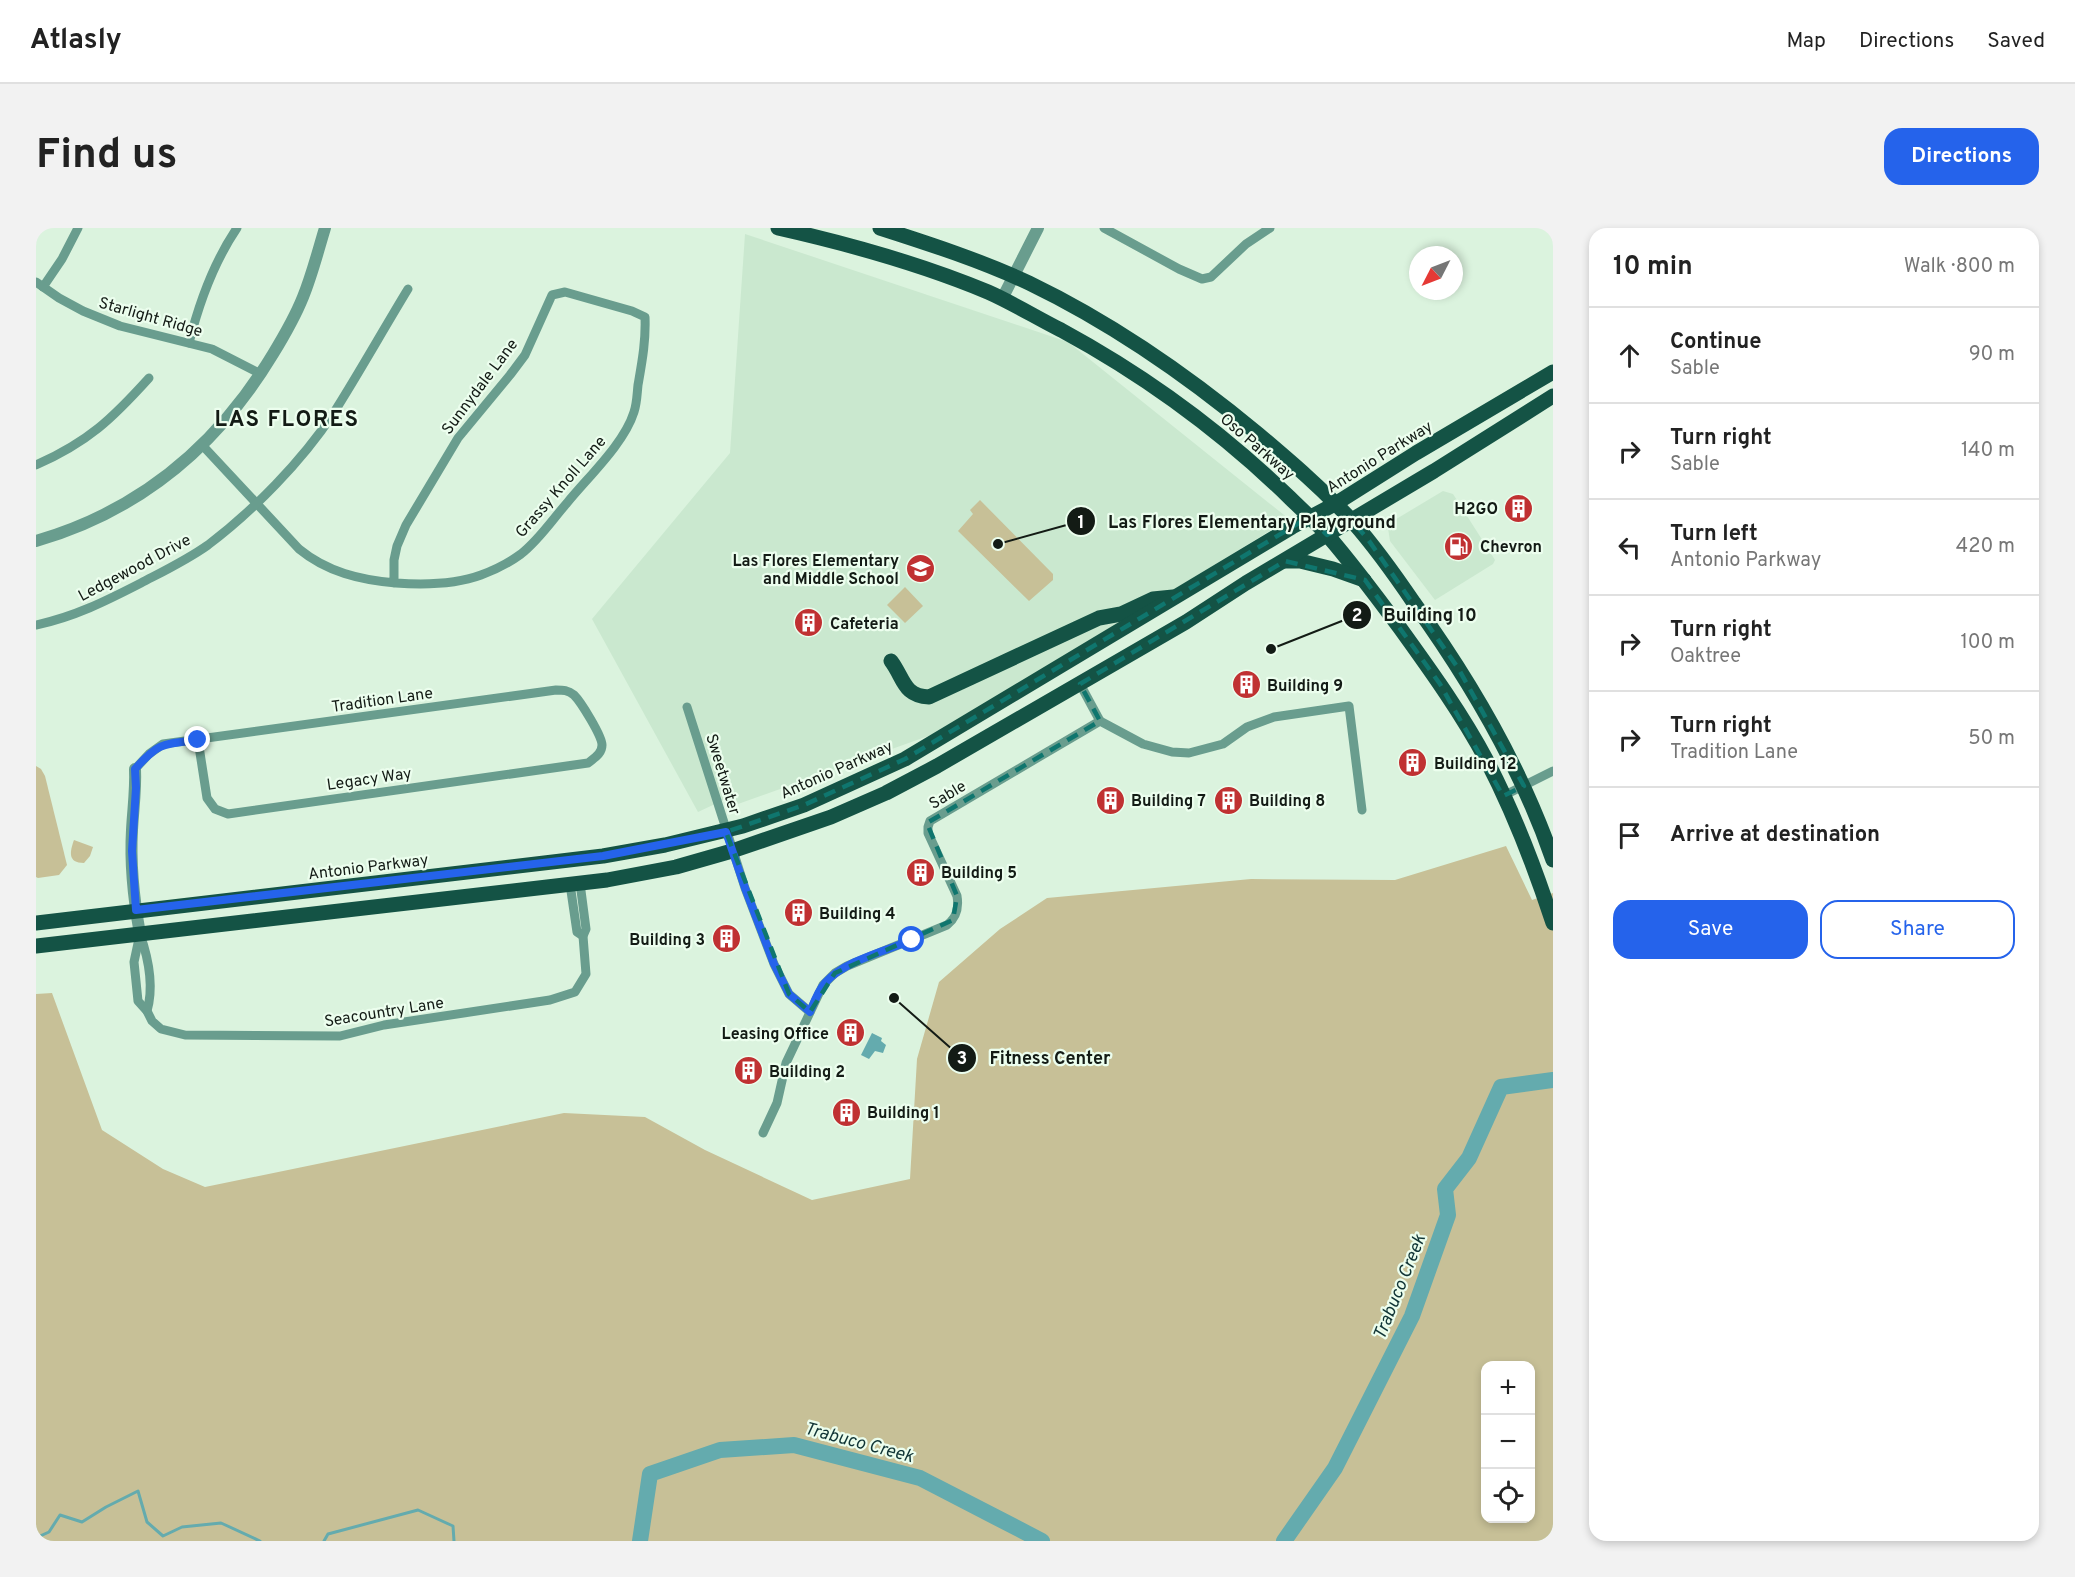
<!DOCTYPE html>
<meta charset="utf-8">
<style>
body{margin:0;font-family:Overpass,sans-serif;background:#f2f2f2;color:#222}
.controls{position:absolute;right:18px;bottom:18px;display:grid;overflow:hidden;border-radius:12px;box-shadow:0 3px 9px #0003}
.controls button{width:54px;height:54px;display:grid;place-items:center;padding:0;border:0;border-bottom:2px solid #e0e0e0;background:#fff;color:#222;font:30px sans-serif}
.compass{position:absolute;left:1373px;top:18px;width:54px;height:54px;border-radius:50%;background:#fff;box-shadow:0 3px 9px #0003;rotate:228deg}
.stop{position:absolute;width:18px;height:18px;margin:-14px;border:4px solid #2563eb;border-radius:50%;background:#fff}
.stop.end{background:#2563eb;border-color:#fff;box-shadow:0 2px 6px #0008}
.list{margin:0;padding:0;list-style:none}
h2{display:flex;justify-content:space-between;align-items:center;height:78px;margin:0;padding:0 24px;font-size:26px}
h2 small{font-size:20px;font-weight:400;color:#767676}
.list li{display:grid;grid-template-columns:39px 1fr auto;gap:18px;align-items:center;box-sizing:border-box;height:96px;padding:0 24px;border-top:2px solid #e0e0e0}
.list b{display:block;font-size:22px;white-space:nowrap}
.list p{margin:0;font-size:20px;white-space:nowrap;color:#767676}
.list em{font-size:20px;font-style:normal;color:#767676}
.actions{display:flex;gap:12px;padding:18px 24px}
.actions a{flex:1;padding:14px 0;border:2px solid #2563eb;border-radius:18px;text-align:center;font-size:21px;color:#2563eb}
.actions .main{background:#2563eb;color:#fff}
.icon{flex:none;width:33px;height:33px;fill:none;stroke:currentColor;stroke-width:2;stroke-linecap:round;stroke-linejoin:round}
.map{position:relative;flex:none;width:1517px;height:1313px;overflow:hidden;border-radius:18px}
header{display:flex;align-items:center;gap:36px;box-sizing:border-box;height:84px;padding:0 30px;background:#fff;border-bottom:2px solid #e0e0e0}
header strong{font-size:28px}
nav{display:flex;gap:33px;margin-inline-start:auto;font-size:21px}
.intro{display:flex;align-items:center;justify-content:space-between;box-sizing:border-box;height:144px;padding:0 36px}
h1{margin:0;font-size:42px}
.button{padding:15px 27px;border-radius:18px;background:#2563eb;color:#fff;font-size:21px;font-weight:700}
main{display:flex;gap:36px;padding:0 36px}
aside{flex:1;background:#fff;border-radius:18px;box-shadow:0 3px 9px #0003}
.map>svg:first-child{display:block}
.built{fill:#cae8cf}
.green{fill:#c7c097;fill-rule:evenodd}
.water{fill:#64abae}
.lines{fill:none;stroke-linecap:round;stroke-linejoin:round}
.stream{stroke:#64abae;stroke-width:3}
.river{stroke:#64abae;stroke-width:16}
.minor{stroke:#699d8e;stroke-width:9}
.tertiary{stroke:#699d8e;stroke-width:12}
.primary{stroke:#145345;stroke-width:15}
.route{stroke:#2563eb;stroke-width:8}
.marked{fill:none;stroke:#0f766e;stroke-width:4.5;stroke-dasharray:12 8;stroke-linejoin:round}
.labels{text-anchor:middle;stroke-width:4.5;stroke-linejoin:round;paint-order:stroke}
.street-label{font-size:16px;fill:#131b15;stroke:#ecfeee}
.poi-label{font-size:16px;font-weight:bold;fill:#131b15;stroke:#ecfeee;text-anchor:start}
.water-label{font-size:18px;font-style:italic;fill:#103435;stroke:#ecfeee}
.district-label{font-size:22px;font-weight:bold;letter-spacing:1.5px;fill:#131b15;stroke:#ecfeee}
.leader{fill:none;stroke:#131b15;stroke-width:2}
.callout-dot{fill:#131b15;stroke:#ecfeee;stroke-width:2}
.mark-label{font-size:18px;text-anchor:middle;font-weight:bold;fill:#fff}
.callout-label{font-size:18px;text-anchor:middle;font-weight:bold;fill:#131b15;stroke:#ecfeee;stroke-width:4.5;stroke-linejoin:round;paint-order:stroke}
</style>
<header>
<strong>Atlasly</strong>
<nav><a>Map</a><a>Directions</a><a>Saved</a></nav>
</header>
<div class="intro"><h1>Find us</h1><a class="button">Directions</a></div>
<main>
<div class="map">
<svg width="1517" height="1313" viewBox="0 0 1517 1313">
<rect width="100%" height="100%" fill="#dbf3de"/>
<!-- built -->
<g class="built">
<polygon points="709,6 1032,114 1253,291 909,502 702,576 694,569 662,584 556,391 694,225"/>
<polygon points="1407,263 1417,266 1459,332 1457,336 1399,372 1354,313 1352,300 1357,293"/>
</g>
<!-- green -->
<g class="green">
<polygon points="944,272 1017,346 1017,352 993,373 922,303 937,286 934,282"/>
<polygon points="869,359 887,378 869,395 851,377"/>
<polygon points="0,538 5,541 9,548 31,637 23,647 2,650 0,649"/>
<path d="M 38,612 L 57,619 L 54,628 L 48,635 C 31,635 34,623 38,612 Z"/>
<path d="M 1470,618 L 1496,672 L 1517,665 L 1517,1313 L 0,1313 L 0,766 L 16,765 L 66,902 L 127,941 L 169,959 L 528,885 L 609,889 L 669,922 L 776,972 L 874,951 L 881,831 L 903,754 L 964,701 L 1011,670 L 1215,651 L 1359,652 ZM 1450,1138 L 1494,1138 L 1494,1290 L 1450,1290 Z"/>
</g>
<!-- water -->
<polygon class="water" points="836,805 846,810 845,813 850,817 847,825 839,823 833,831 825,827"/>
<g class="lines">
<!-- stream -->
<g class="stream">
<polyline points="0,1310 13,1304 24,1287 46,1294 70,1279 102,1263 111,1294 127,1308 146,1299 185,1295 224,1313"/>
<polyline points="288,1313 292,1306 382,1282 417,1298 418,1313"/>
</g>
<!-- river -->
<g class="river">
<polyline points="604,1313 614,1246 684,1222 758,1217 884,1250 1006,1313"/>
<polyline points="1248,1313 1299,1240 1376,1088 1412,987 1409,961 1433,930 1465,859 1517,852"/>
</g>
<!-- minor -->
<g class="minor">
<polyline points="1068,0 1143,41 1166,51 1175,49 1210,16 1234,0"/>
<polyline points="0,54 23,70 47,83 84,98 176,121 225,146"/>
<polyline points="7,59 26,31 42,0"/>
<path d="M 153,115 C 163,75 178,34 201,0"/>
<path d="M 167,218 L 263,321 C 291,344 324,352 360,355 C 388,357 418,357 445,347 C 459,342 474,334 485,326 C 503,312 516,292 531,275 C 552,249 588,216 598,184 C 601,175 601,166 602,157 C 606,134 610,113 609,89 L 596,83 L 529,64 L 516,67 L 489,127 L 474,147 L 422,210 L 370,297 L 361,318 L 358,332 L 358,355"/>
<path d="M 0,237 C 52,214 76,191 113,150"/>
<path d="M 0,397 C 38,389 70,373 105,355 C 128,343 151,332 172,317 C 217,283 266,233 297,186 C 323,145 347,102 372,61"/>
<polyline points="1044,456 1064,493"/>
<polyline points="651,479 709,660 738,736 753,766 774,784"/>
<path d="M 99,541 L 113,526 L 127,516 L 520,462 C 527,462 532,462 538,467 C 545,474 566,508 566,517 C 566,526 558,530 552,535 L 192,586 L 179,581 L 171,570 L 162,512"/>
<polyline points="1467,568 1517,543"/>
<polyline points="534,656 541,704 547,708"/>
<polyline points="104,706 98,734 102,773 111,783 116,793 125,801 149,807 304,808 348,797 514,772 539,764 550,746 547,708 550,701 544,655"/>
<path d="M 104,706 C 112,729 118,759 111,783"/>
<path d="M 727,905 L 741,875 L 750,835 L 787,757 L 799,745 L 811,738 L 911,697 C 921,689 923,680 921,668 L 892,605 L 892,599 L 894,593 L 1064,493 L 1107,516 L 1136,524 L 1153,525 L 1187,516 L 1211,499 L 1238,489 L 1313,478 L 1326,582"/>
</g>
<!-- tertiary -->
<g class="tertiary">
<polyline points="966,71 1002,0"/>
<path d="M 0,313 C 104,283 182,217 237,126 C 248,108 259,89 267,69 C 276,47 282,23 289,0"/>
<path d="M 99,541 C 100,562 97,582 96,602 C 94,636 98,673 104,706"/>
</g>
<!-- primary -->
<g class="primary">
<path d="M 742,0 C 813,16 885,36 952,64 C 977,75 1001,90 1025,102 C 1110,148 1185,203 1254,270 C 1267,283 1281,295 1293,309 C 1318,338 1341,369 1364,400 C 1395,443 1426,486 1451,533 C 1478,585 1499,640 1517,695"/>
<path d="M 844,0 C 894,16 946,33 993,55 C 1076,95 1151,147 1222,206 C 1255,234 1288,262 1317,294 C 1339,319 1359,347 1378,375 C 1435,454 1485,539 1517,632"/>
<polyline points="1249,333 1264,333 1297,341 1328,352"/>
<path d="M 855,433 C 868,450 867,468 893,469 L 1063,390 L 1085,386 L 1117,371 L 1137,369"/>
<polyline points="0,695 567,628 629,617 707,598 768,577 869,531 1256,299 1299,276 1380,225 1517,144"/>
<polyline points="0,718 571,652 640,639 696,623 795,589 850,565 901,538 1150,394 1210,355 1398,243 1517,168"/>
</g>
</g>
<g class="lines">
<!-- route -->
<path class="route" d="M 162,512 C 127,516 123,514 99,541 L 100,560 L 96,623 L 100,682 L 567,628 L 690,604 L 709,660 L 738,736 L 753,766 L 774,784 C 778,774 782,763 789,755 C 808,733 849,723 876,712"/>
</g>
<!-- marked area -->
<path class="marked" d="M 1273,289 L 1291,307 L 1316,293 L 1331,310 L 1422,440 L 1488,558 L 1467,568 L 1404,456 L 1329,352 L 1249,333 L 1044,456 L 1064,493 L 891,595 L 921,668 L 917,692 L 799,745 L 774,784 L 753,766 L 690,604 L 768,577 L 869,531 Z"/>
<!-- icons -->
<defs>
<symbol id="building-disc" viewBox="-11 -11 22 22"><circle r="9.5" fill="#c03132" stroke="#ecfeee"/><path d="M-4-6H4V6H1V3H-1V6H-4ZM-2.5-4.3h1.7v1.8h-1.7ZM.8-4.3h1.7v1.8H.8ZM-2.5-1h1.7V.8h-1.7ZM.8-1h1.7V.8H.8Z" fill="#fff"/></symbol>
<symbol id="fuel-disc" viewBox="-11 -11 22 22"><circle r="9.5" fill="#c03132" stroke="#ecfeee"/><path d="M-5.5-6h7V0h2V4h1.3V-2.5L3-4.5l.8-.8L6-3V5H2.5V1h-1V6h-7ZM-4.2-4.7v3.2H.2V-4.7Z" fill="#fff"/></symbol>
<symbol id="school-disc" viewBox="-11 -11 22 22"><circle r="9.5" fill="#c03132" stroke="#ecfeee"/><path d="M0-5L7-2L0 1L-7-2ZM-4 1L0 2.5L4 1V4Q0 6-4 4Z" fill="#fff"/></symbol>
</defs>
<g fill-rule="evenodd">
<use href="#building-disc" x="1466" y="264" width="33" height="33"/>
<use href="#fuel-disc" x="1406" y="302" width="33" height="33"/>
<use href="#school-disc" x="868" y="324" width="33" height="33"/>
<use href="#building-disc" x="756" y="378" width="33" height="33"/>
<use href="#building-disc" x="1194" y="440" width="33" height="33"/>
<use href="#building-disc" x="1360" y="518" width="33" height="33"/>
<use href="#building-disc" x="1058" y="556" width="33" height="33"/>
<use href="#building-disc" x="1176" y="556" width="33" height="33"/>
<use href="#building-disc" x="868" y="628" width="33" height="33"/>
<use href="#building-disc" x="746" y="668" width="33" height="33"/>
<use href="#building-disc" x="674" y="694" width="33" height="33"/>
<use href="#building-disc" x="798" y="788" width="33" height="33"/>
<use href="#building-disc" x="696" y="826" width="33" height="33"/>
<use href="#building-disc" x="794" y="868" width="33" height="33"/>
</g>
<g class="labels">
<!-- street labels -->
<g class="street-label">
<text transform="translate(115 88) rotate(16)" y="6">Starlight Ridge</text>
<text transform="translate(443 158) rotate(-53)" y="6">Sunnydale Lane</text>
<text transform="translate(1222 218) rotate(41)" y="6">Oso Parkway</text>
<text transform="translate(1343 228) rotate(-32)" y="6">Antonio Parkway</text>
<text transform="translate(524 258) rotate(-49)" y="6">Grassy Knoll Lane</text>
<text transform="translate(98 339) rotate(-28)" y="6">Ledgewood Drive</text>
<text transform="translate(346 471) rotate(-8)" y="6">Tradition Lane</text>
<text transform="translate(800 541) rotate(-24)" y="6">Antonio Parkway</text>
<text transform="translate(688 546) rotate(73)" y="6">Sweetwater</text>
<text transform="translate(333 550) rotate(-8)" y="6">Legacy Way</text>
<text transform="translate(911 566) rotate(-31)" y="6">Sable</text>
<text transform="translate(332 638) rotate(-7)" y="6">Antonio Parkway</text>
<text transform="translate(348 783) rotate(-9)" y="6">Seacountry Lane</text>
</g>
<!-- poi labels -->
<g class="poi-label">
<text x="1462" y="286" text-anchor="end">H2GO</text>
<text x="1444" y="324">Chevron</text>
<text x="863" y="338" text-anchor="end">Las Flores Elementary<tspan x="863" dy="18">and Middle School</tspan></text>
<text x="794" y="401">Cafeteria</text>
<text x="1231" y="463">Building 9</text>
<text x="1398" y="541">Building 12</text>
<text x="1095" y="578">Building 7</text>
<text x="1213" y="578">Building 8</text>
<text x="905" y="650">Building 5</text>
<text x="783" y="691">Building 4</text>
<text x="669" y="717" text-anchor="end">Building 3</text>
<text x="793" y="811" text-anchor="end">Leasing Office</text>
<text x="733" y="849">Building 2</text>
<text x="831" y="890">Building 1</text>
</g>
<!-- water labels -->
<g class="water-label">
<text transform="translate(1363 1059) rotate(-68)" y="6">Trabuco Creek</text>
<text transform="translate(823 1214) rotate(15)" y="6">Trabuco Creek</text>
</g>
<!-- district labels -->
<g class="district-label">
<text x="251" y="198">LAS FLORES</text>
</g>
</g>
<!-- callouts -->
<path class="leader" d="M962 316L1045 293M1235 421L1321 387M858 770L926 830"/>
<g class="callout-dot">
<circle cx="962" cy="316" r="6"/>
<circle cx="1235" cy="421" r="6"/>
<circle cx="858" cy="770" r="6"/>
<circle cx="1045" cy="293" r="15"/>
<circle cx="1321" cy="387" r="15"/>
<circle cx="926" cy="830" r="15"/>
</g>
<g class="mark-label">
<text x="1045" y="300">1</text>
<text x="1321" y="393">2</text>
<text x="926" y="836">3</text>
</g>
<g class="callout-label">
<text x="1216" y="300">Las Flores Elementary Playground</text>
<text x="1394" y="393">Building 10</text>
<text x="1014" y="836">Fitness Center</text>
</g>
</svg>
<div class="controls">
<button>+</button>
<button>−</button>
<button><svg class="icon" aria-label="locate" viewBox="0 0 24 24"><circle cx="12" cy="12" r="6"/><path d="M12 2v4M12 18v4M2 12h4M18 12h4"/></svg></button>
</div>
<svg class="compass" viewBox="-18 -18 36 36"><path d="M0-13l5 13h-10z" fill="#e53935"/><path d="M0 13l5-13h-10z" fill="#767676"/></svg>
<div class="stop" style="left:876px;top:712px"></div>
<div class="stop end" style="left:162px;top:512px"></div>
</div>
<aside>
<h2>10 min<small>Walk · 800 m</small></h2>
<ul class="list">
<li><svg class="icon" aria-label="ahead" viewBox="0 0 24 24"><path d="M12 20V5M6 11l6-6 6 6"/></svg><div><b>Continue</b><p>Sable</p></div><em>90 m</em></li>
<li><svg class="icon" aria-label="right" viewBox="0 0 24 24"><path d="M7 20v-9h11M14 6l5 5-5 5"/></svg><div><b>Turn right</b><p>Sable</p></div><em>140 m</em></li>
<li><svg class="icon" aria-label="left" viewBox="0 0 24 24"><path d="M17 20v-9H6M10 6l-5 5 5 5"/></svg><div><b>Turn left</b><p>Antonio Parkway</p></div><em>420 m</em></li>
<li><svg class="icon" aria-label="right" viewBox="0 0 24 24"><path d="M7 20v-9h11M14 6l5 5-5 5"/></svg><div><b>Turn right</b><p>Oaktree</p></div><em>100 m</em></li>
<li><svg class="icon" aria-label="right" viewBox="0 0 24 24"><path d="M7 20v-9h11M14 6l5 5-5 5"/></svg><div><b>Turn right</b><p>Tradition Lane</p></div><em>50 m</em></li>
<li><svg class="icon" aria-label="arrive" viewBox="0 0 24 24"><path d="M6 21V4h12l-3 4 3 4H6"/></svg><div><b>Arrive at destination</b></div></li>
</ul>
<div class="actions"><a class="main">Save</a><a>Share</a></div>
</aside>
</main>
